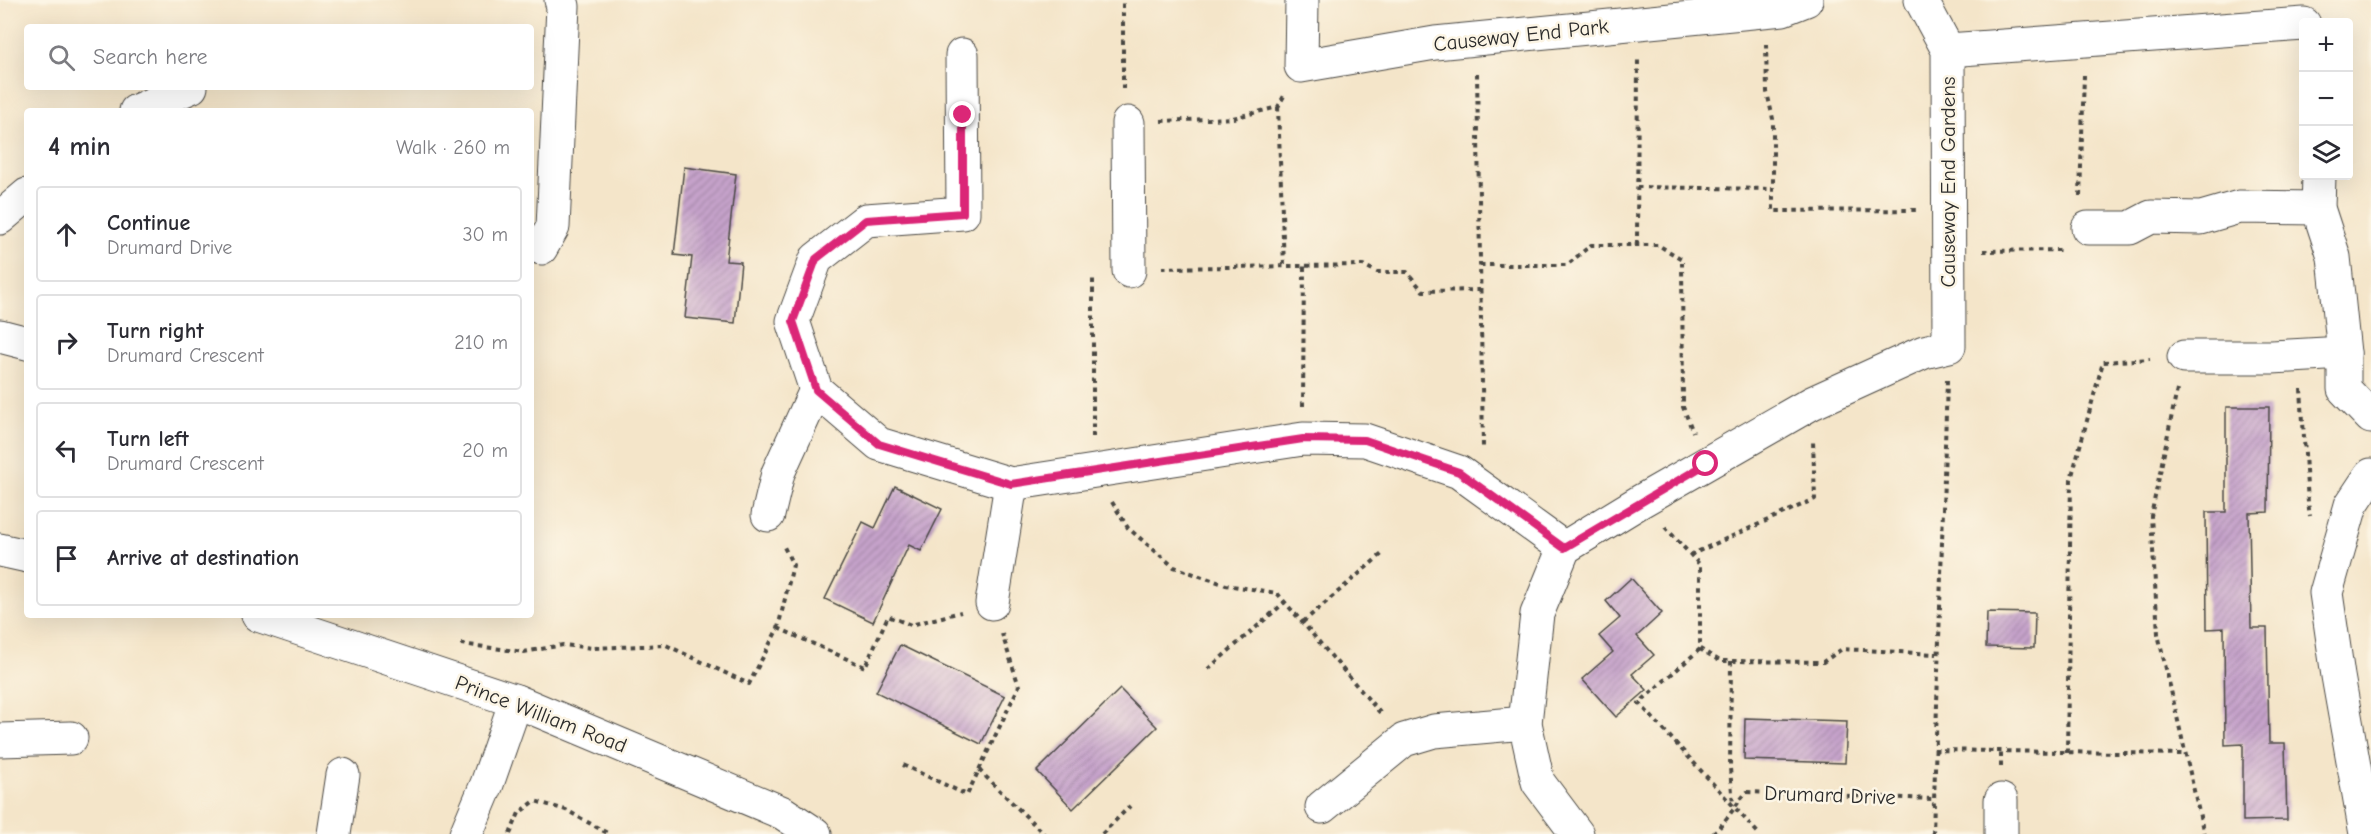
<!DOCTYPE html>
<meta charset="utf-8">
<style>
body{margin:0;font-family:"Comic Neue",sans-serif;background:#f2f2f3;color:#2b2b33}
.controls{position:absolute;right:18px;top:18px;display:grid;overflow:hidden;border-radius:6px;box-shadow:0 6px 24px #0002}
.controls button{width:54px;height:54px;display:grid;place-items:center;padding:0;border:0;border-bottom:2px solid #e1e1e2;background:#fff;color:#2b2b33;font:30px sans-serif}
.stop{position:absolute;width:18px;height:18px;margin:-14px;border:4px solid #db2777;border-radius:50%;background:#fff}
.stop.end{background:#db2777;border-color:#fff;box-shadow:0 2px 6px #0008}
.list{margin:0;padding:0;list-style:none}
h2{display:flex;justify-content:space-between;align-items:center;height:78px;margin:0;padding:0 24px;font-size:26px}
h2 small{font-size:20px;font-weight:400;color:#7c7c81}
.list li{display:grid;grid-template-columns:39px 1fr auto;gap:18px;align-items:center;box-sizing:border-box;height:96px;margin:0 12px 12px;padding:0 12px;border:2px solid #e1e1e2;border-radius:6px}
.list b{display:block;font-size:22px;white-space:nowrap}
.list p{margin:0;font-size:20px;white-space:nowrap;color:#7c7c81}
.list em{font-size:20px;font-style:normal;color:#7c7c81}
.icon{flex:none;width:33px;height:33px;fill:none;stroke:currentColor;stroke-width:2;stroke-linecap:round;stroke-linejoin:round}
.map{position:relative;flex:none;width:2371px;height:834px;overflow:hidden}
.search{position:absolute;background:#fff;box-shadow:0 6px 24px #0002;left:24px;top:24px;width:510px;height:66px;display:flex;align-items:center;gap:15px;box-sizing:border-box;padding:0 21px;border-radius:6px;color:#7c7c81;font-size:22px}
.panel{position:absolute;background:#fff;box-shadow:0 6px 24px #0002;left:24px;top:108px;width:510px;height:510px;border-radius:6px}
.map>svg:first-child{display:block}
.building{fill:url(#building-hatch)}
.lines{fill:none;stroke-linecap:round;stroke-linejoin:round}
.minor-casing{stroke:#494743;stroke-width:35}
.major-casing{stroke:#494743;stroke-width:35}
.path{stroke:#494743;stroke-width:4;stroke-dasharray:4.5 4.5;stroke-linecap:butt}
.minor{stroke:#fff;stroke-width:33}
.major{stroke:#fff;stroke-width:33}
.route{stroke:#db2777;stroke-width:8}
.labels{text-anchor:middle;stroke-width:5;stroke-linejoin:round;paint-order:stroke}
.street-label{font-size:21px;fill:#2b2b2b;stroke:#fcf5e5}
</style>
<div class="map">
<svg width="2371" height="834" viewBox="0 0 2371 834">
<defs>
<pattern id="building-hatch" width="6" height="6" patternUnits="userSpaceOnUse" patternTransform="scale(1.5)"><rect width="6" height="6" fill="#c6a3cb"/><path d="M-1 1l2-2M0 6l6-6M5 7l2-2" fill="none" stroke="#a185a5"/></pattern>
</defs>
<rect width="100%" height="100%" fill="#fcf5e5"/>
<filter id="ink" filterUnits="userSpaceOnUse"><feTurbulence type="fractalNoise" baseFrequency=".0167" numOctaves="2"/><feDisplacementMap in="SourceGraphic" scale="12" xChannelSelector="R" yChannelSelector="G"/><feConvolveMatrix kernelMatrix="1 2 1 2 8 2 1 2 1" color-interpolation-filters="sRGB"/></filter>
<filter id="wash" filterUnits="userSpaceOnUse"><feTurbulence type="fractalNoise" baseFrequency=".008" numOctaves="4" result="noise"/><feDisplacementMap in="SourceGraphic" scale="24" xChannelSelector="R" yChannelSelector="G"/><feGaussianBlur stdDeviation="1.35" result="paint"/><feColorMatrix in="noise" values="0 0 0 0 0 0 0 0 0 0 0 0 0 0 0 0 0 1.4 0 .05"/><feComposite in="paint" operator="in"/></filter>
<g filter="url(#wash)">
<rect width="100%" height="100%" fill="#f4e5c9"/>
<g id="blocks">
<!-- building -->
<g class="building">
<polygon points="684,167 736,174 726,261 741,262 735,323 685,318 692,257 674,255"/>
<polygon points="2226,407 2269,407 2268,512 2249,513 2251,628 2267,628 2269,743 2285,743 2287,820 2243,821 2243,744 2225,745 2224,628 2207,629 2206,512 2226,512"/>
<polygon points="895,486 942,509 921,551 909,545 873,622 825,599 863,522 875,528"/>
<polygon points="1631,578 1662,613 1637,636 1654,655 1632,674 1647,690 1616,717 1582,679 1613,652 1599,636 1620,618 1606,601"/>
<polygon points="1987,612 2035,613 2034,648 1986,647"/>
<polygon points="900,645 1005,696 981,744 876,692"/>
<polygon points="1120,689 1157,727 1073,809 1037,771"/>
<polygon points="1745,718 1847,721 1845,763 1744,760"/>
</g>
</g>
</g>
<g filter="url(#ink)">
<use href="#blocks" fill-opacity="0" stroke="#494743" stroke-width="1.5"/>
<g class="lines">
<defs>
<g id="minor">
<polyline points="1302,0 1301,66 1435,43 1783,9 1806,0"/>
<polyline points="1948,50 2304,24"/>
<polyline points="962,55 963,213 866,220 816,259 793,321 816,390 879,444 1011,484 1303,439 1365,440 1459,472 1564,548"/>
<polyline points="136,111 191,87"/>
<polyline points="1128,123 1129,271"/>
<polyline points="2319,176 2318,208 2334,257 2344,353 2344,389 2371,417"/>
<polyline points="0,218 27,195"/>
<polyline points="2088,228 2130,228 2151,217 2201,218 2239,207 2318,208"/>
<polyline points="541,248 553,227 563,6 561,0"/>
<polyline points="0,336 27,343"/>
<polyline points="2184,357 2272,357 2344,353"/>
<polyline points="768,515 778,473 816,390"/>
<polyline points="992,603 1011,484"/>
<polyline points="0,740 71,738"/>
<polyline points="1322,807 1404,740 1434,731 1525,723"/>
<polyline points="334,834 343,775"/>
<polyline points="466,834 487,784 516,701"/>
<polyline points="1577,834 1538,782 1525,723 1537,614 1564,548 1641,501 1812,403 1924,352 1949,346 1948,50 1921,0"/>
<polyline points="2001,834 2001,800"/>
<polyline points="2366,834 2338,676 2326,593 2351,505 2371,475"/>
</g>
<g id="major">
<polyline points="0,550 27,556"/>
<polyline points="258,615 516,701 783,813 815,834"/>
</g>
</defs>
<!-- minor casing -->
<use href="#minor" class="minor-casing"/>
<!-- major casing -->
<use href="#major" class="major-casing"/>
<!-- path -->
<g class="path">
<polyline points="1766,44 1767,92 1773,119 1773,211 1916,210"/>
<polyline points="1477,73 1483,447"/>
<polyline points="1123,89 1123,0"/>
<polyline points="1278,107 1284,266"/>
<polyline points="1161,121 1233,118 1278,107 1285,94"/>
<polyline points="1637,187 1774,189"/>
<polyline points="2080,196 2084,75"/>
<polyline points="1637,245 1638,56"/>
<polyline points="1983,251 2063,250"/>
<polyline points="1480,265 1567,265 1591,245 1658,245 1682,259 1683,407 1693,432"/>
<polyline points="1162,268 1363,265 1377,272 1407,272 1423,291 1480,290"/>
<polyline points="2301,389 2308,503 2310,516"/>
<polyline points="2177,390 2151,516 2158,634 2204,834"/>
<polyline points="1303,406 1304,266"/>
<polyline points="1093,437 1093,277"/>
<polyline points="1112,502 1128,528 1174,567 1226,585 1277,593 1382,715"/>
<polyline points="1665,527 1700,565 1700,649 1720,661 1731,661 1823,662 1842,649 1937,654"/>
<polyline points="1690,555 1815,499 1813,441"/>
<polyline points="1303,622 1383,553"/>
<polyline points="778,628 865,667 888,616 911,625 961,612"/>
<polyline points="461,644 524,652 563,645 593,648 666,645 749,684 778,628 793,565 783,545"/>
<polyline points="1700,649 1639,703 1759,834"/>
<polyline points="1731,661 1730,768 1733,805"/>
<polyline points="1208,669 1285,602"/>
<polyline points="1934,750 2184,754"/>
<polyline points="2067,753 2071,479 2103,362 2150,359"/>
<polyline points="903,765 967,795 1019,686 1002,634"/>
<polyline points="2001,767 2001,752"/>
<polyline points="979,770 1044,834"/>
<polyline points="510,834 519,813 535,801 566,810 609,834"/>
<polyline points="1102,834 1130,806"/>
<path d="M 1713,834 C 1727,821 1734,806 1747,792 L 1933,799"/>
<polyline points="1933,834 1947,380"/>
</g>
<!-- minor -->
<use href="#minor" class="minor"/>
<!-- major -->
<use href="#major" class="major"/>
</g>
</g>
<g class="lines" filter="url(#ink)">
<!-- route -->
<polyline class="route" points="963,115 963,213 866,220 816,259 793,321 816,390 879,444 1011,484 1303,439 1365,440 1459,472 1564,548 1706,464"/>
</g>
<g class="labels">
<!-- street labels -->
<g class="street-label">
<text transform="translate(1521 35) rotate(-6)" y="7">Causeway End Park</text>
<text transform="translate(1948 182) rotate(-90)" y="7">Causeway End Gardens</text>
<text transform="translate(541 714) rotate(21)" y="7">Prince William Road</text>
<text transform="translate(1830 795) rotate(2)" y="7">Drumard Drive</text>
</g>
</g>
</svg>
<div class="controls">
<button>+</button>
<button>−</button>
<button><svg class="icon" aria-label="layers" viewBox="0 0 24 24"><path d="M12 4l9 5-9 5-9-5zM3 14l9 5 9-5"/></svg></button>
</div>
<div class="stop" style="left:1706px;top:464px"></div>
<div class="stop end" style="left:963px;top:115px"></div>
<div class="search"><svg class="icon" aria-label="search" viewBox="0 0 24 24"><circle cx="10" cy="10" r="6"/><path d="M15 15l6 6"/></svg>Search here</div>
<section class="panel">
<h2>4 min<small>Walk · 260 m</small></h2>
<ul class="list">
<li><svg class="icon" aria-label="ahead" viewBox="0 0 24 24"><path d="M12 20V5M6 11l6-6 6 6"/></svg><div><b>Continue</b><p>Drumard Drive</p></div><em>30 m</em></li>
<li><svg class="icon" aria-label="right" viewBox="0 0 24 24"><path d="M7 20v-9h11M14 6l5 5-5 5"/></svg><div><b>Turn right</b><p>Drumard Crescent</p></div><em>210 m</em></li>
<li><svg class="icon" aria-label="left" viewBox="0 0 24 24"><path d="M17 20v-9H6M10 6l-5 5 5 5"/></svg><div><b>Turn left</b><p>Drumard Crescent</p></div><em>20 m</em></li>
<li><svg class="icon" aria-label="arrive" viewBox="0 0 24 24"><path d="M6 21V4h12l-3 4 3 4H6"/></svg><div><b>Arrive at destination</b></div></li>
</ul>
</section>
</div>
